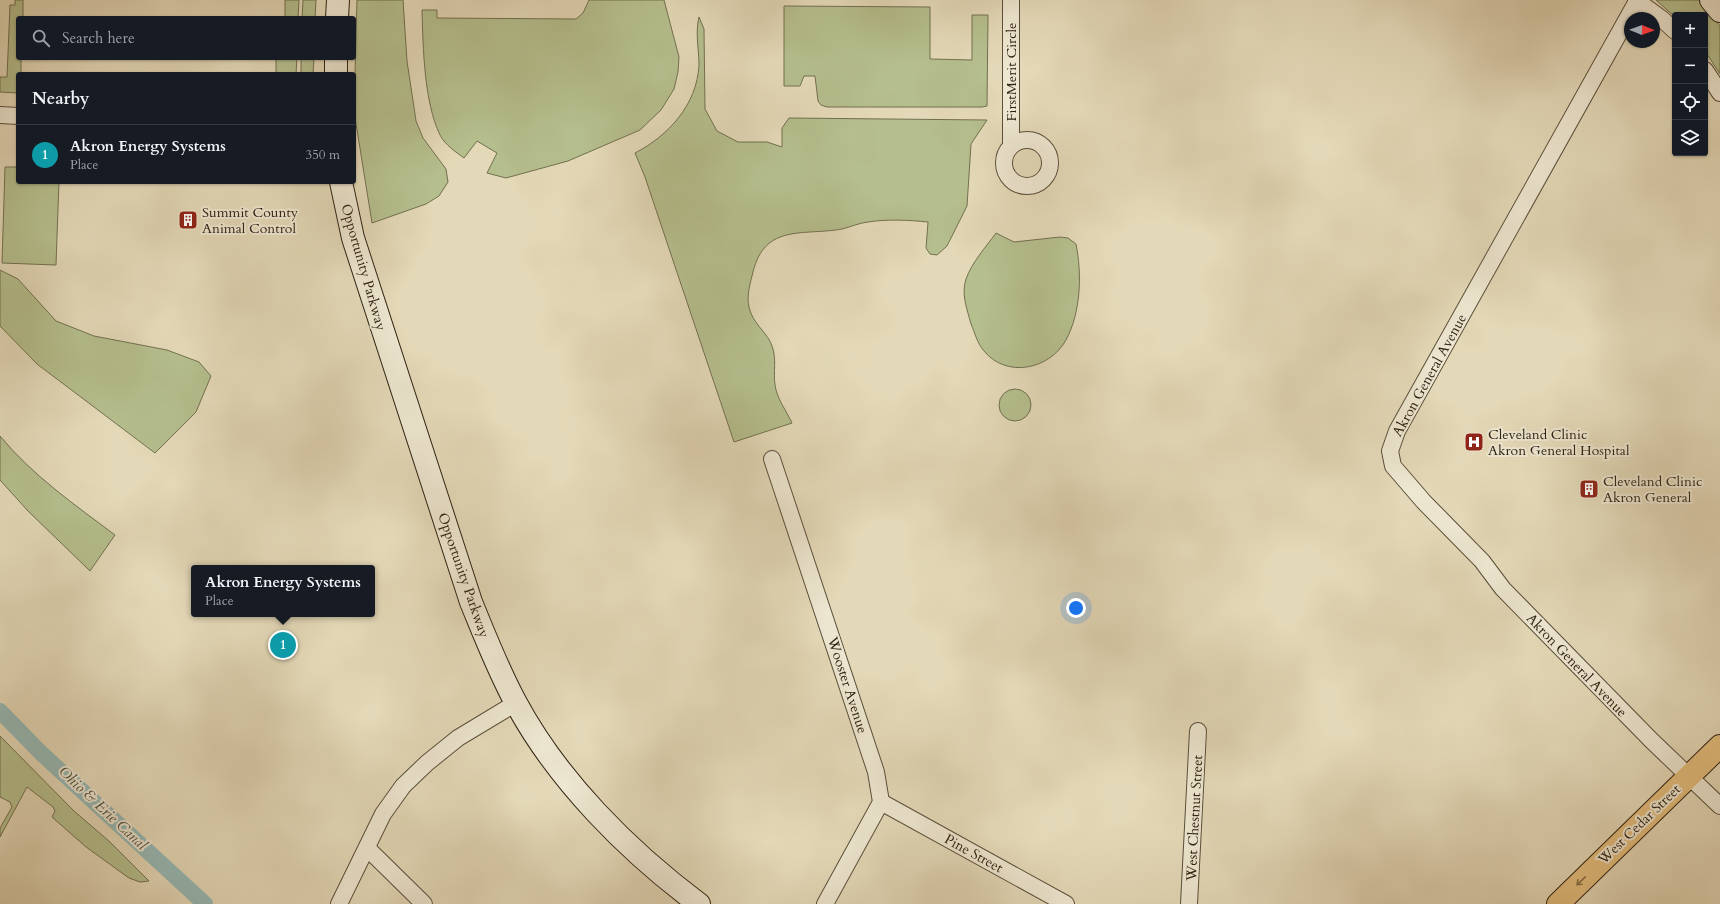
<!DOCTYPE html>
<meta charset="utf-8">
<style>
body{margin:0;font-family:Cardo,serif;background:#242831;color:#f1f3f6}
.controls{position:absolute;right:12px;top:12px;display:grid;overflow:hidden;border-radius:4px;box-shadow:0 1px 3px #0004}
.controls button{width:36px;height:36px;display:grid;place-items:center;padding:0;border:0;border-bottom:1px solid #363941;background:#171b24;color:#f1f3f6;font:20px sans-serif}
.compass{position:absolute;left:1624px;top:12px;width:36px;height:36px;border-radius:50%;background:#171b24;box-shadow:0 1px 3px #0004;rotate:91deg}
.you{position:absolute;left:1076px;top:608px;width:14px;height:14px;margin:-10px;border:3px solid #fff;border-radius:50%;background:#1a73e8;box-shadow:0 0 0 6px #1a73e833}
.badge{display:grid;place-items:center;width:26px;height:26px;border-radius:50%;background:#0f766e;color:#fff;font-size:13px;font-weight:700}
.pin{position:absolute;translate:-50% -50%;border:2px solid #fff;box-shadow:0 1px 4px #0006}
.popup{position:absolute;left:191px;top:565px;width:184px;height:52px;box-sizing:border-box;display:grid;place-content:center;border-radius:4px;background:#171b24;filter:drop-shadow(0 1px 3px #0005);font-size:13px;white-space:nowrap;color:#9ea1a6}
.popup b{font-size:15px;color:#f1f3f6}
.popup::after{content:'';position:absolute;left:50%;top:100%;margin-left:-8px;border:8px solid transparent;border-top-color:#171b24}
.list{margin:0;padding:0;list-style:none}
h2{display:flex;justify-content:space-between;align-items:center;height:52px;margin:0;padding:0 16px;font-size:17px}
h2 small{font-size:13px;font-weight:400;color:#9ea1a6}
.list li{display:grid;grid-template-columns:26px 1fr auto;gap:12px;align-items:center;box-sizing:border-box;height:60px;padding:0 16px;border-top:1px solid #363941}
.list b{display:block;font-size:15px;white-space:nowrap}
.list p{margin:0;font-size:13px;white-space:nowrap;color:#9ea1a6}
.list em{font-size:13px;font-style:normal;color:#9ea1a6}
.icon{flex:none;width:22px;height:22px;fill:none;stroke:currentColor;stroke-width:2;stroke-linecap:round;stroke-linejoin:round}
.map{position:relative;flex:none;width:1720px;height:904px;overflow:hidden}
.search{position:absolute;background:#171b24;box-shadow:0 1px 3px #0004;left:16px;top:16px;width:340px;height:44px;display:flex;align-items:center;gap:10px;box-sizing:border-box;padding:0 14px;border-radius:4px;color:#9ea1a6;font-size:15px}
.panel{position:absolute;background:#171b24;box-shadow:0 1px 3px #0004;left:16px;top:72px;width:340px;height:112px;border-radius:4px}
.map>svg:first-child{display:block}
.green{fill:#b5be8d;stroke:#727050}
.lines{fill:none;stroke-linecap:round;stroke-linejoin:round}
.canal{stroke:#96b9b5;stroke-width:16}
.minor-casing{stroke:#5b4f3b;stroke-width:18}
.secondary-casing{stroke:#2e2112;stroke-width:24}
.primary-casing{stroke:#2e2112;stroke-width:24}
.minor{stroke:#ede6d0;stroke-width:16}
.secondary{stroke:#ede6d0;stroke-width:22}
.primary{stroke:#e2bc7c;stroke-width:22}
.oneway{stroke:#886e47}
.labels{text-anchor:middle;stroke-width:4;stroke-linejoin:round;paint-order:stroke}
.street-label{font-size:14px;fill:#2e2112;stroke:#ede6d0}
.poi-label{font-size:14px;fill:#2e2112;stroke:#ede6d0;text-anchor:start}
.water-label{font-size:15px;font-style:italic;fill:#4d4f43;stroke:#ede6d0}
</style>
<div class="map">
<svg width="1720" height="904" viewBox="0 0 1720 904">
<rect width="100%" height="100%" fill="#e3d8b7"/>
<filter id="stains"><feTurbulence type="fractalNoise" baseFrequency=".005" numOctaves="4"/><feColorMatrix values="0 0 0 0 .2 0 0 0 0 .09 0 0 0 0 .02 0 0 0 .5 -.17"/></filter>
<radialGradient id="worn" r=".72"><stop offset=".6" stop-color="#630" stop-opacity="0"/><stop offset="1" stop-color="#630" stop-opacity=".3"/></radialGradient>
<!-- green -->
<g class="green">
<polygon points="15,0 23,0 23,18 18,18 18,58 21,58 21,74 18,74 18,93 0,92 0,77 7,77 10,5 15,5"/>
<polygon points="285,0 299,0 298,18 285,18"/>
<polygon points="303,0 316,0 315,18 302,18"/>
<polygon points="357,0 403,0 407,61 416,121 423,138 446,169 448,182 439,196 426,204 372,223 354,111"/>
<path d="M 589,0 L 664,0 L 679,57 L 678,72 L 674,89 L 661,110 L 640,130 L 568,161 L 506,178 L 487,173 L 497,153 L 477,141 L 464,158 C 456,152 445,145 440,135 C 424,102 423,47 422,10 L 437,10 L 437,18 L 576,19 L 583,13 Z"/>
<polygon points="1656,0 1700,0 1720,26 1720,74 1705,51 1705,15 1675,15 1675,17"/>
<polygon points="784,6 930,7 930,59 972,60 972,15 988,15 987,106 982,107 827,107 821,105 818,101 815,76 804,76 800,86 784,86"/>
<path d="M 699,17 L 704,29 L 705,109 L 717,131 L 738,142 L 767,142 L 782,147 L 782,128 L 789,118 L 987,120 L 971,144 L 967,206 L 947,246 L 937,255 L 930,254 L 926,248 L 928,222 C 908,220 888,219 868,222 C 859,223 850,227 842,229 C 804,236 765,223 753,272 C 751,280 748,290 748,299 C 749,323 766,329 772,346 C 777,359 773,372 775,385 C 777,399 786,410 792,423 L 734,442 L 645,177 L 635,153 C 668,136 697,105 699,65 C 699,49 695,33 699,17 Z"/>
<polygon points="276,58 297,58 296,74 276,74"/>
<polygon points="301,58 314,58 313,74 301,74"/>
<polygon points="5,167 18,167 18,182 59,182 56,265 2,263"/>
<path d="M 996,233 L 1014,242 L 1060,237 L 1068,238 L 1076,244 C 1082,274 1081,312 1066,340 C 1050,369 1007,379 984,351 C 977,343 975,333 971,324 C 967,309 961,294 966,279 C 972,262 986,247 996,233 Z"/>
<polygon points="0,270 18,279 56,321 94,336 167,350 199,362 211,376 196,412 155,453 37,364 0,326"/>
<circle cx="1015" cy="405" r="16"/>
<path d="M 0,436 C 32,475 75,505 115,535 L 90,571 L 28,511 L 0,480 Z"/>
<polygon points="0,736 74,811 110,842 149,881 140,882 129,878 86,847 52,817 55,811 53,807 27,787 0,837 0,828 12,807 10,802 0,797"/>
</g>
<g class="lines">
<!-- canal -->
<polyline class="canal" points="0,711 41,753 205,904"/>
<defs>
<g id="minor">
<polyline points="1636,0 1662,19 1675,31"/>
<polyline points="1637,1 1397,431 1390,451 1393,466 1424,502 1482,561 1503,589 1652,741 1720,806"/>
<polyline points="1705,70 1720,93"/>
<polyline points="0,115 18,116"/>
<circle cx="1027" cy="163" r="23"/>
<polyline points="1011,145 1011,0"/>
<polyline points="772,459 876,772 881,802 825,904"/>
<polyline points="881,802 1066,904"/>
<polyline points="367,848 424,904"/>
<polyline points="339,904 383,814 403,786 427,763 458,738 516,703"/>
<polyline points="1189,904 1198,731"/>
</g>
<g id="secondary">
<polyline points="1711,0 1720,11"/>
<polyline points="337,18 338,0"/>
<polyline points="336,74 336,58"/>
<path d="M 341,182 L 353,238 L 471,602 C 485,636 498,670 516,703 C 558,781 628,851 699,904"/>
</g>
<polyline id="primary" points="1558,904 1720,746"/>
</defs>
<!-- minor casing -->
<use href="#minor" class="minor-casing"/>
<!-- secondary casing -->
<use href="#secondary" class="secondary-casing"/>
<!-- primary casing -->
<use href="#primary" class="primary-casing"/>
<!-- minor -->
<use href="#minor" class="minor"/>
<!-- secondary -->
<use href="#secondary" class="secondary"/>
<!-- primary -->
<use href="#primary" class="primary"/>
</g>
<!-- one-way arrows -->
<defs><path id="oneway-shaft" d="M-6 0H5M1.5-3L5.5 0L1.5 3" fill="none" stroke-width="1.6" stroke-linecap="round" stroke-linejoin="round"/></defs>
<use class="oneway" href="#oneway-shaft" transform="translate(1581 881) rotate(136)"/>
<!-- icons -->
<defs>
<symbol id="building-square" viewBox="-11 -11 22 22"><rect x="-9" y="-9" width="18" height="18" rx="4" fill="#8f2418" stroke="#ede6d0"/><path d="M-4-6H4V6H1V3H-1V6H-4ZM-2.5-4.3h1.7v1.8h-1.7ZM.8-4.3h1.7v1.8H.8ZM-2.5-1h1.7V.8h-1.7ZM.8-1h1.7V.8H.8Z" fill="#fff"/></symbol>
<symbol id="hospital-square" viewBox="-11 -11 22 22"><rect x="-9" y="-9" width="18" height="18" rx="4" fill="#8f2418" stroke="#ede6d0"/><path d="M-5-5h3v3.5h4V-5h3V5h-3V1.5h-4V5h-3Z" fill="#fff"/></symbol>
</defs>
<g fill-rule="evenodd">
<use href="#building-square" x="177" y="209" width="22" height="22"/>
<use href="#hospital-square" x="1463" y="431" width="22" height="22"/>
<use href="#building-square" x="1578" y="478" width="22" height="22"/>
</g>
<g class="labels">
<!-- street labels -->
<g class="street-label">
<text transform="translate(1011 72) rotate(-90)" y="5">FirstMerit Circle</text>
<text transform="translate(364 267) rotate(74)" y="5">Opportunity Parkway</text>
<text transform="translate(1429 375) rotate(-61)" y="5">Akron General Avenue</text>
<text transform="translate(464 575) rotate(71)" y="5">Opportunity Parkway</text>
<text transform="translate(1577 665) rotate(46)" y="5">Akron General Avenue</text>
<text transform="translate(848 685) rotate(72)" y="5">Wooster Avenue</text>
<text transform="translate(1194 818) rotate(-87)" y="5">West Chestnut Street</text>
<text transform="translate(1639 824) rotate(-44)" y="5">West Cedar Street</text>
<text transform="translate(974 853) rotate(29)" y="5">Pine Street</text>
</g>
<!-- poi labels -->
<g class="poi-label">
<text x="202" y="217">Summit County<tspan x="202" dy="16">Animal Control</tspan></text>
<text x="1488" y="439">Cleveland Clinic<tspan x="1488" dy="16">Akron General Hospital</tspan></text>
<text x="1603" y="486">Cleveland Clinic<tspan x="1603" dy="16">Akron General</tspan></text>
</g>
<!-- water labels -->
<g class="water-label">
<text transform="translate(103 808) rotate(43)" y="5">Ohio &amp; Erie Canal</text>
</g>
</g>
<rect width="100%" height="100%" filter="url(#stains)"/>
<rect width="100%" height="100%" fill="url(#worn)"/>
</svg>
<div class="controls">
<button>+</button>
<button>−</button>
<button><svg class="icon" aria-label="locate" viewBox="0 0 24 24"><circle cx="12" cy="12" r="6"/><path d="M12 2v4M12 18v4M2 12h4M18 12h4"/></svg></button>
<button><svg class="icon" aria-label="layers" viewBox="0 0 24 24"><path d="M12 4l9 5-9 5-9-5zM3 14l9 5 9-5"/></svg></button>
</div>
<svg class="compass" viewBox="-18 -18 36 36"><path d="M0-13l5 13h-10z" fill="#e53935"/><path d="M0 13l5-13h-10z" fill="#9ea1a6"/></svg>
<div class="you"></div>
<div class="pin badge" style="left:283px;top:645px;background:#0f9aa8">1</div>
<div class="popup"><b>Akron Energy Systems</b>Place</div>
<div class="search"><svg class="icon" aria-label="search" viewBox="0 0 24 24"><circle cx="10" cy="10" r="6"/><path d="M15 15l6 6"/></svg>Search here</div>
<section class="panel">
<h2>Nearby<small></small></h2>
<ul class="list">
<li><span class="badge" style="background:#0f9aa8">1</span><div><b>Akron Energy Systems</b><p>Place</p></div><em>350 m</em></li>
</ul>
</section>
</div>
